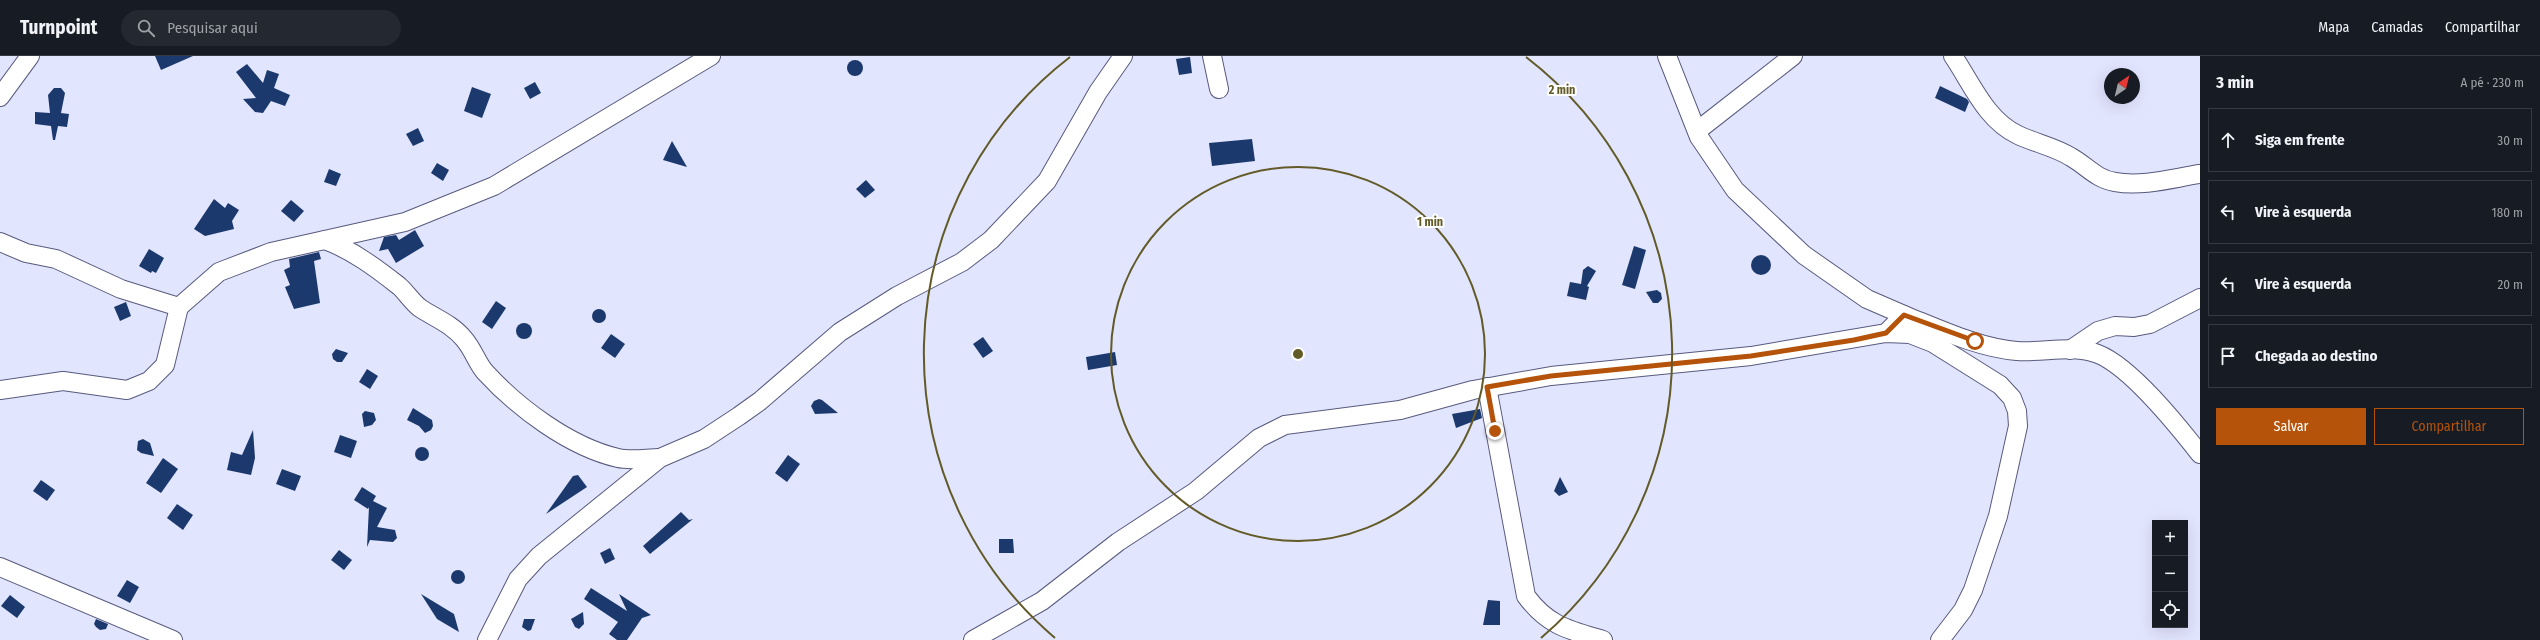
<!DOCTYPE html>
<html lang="pt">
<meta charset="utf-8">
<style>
body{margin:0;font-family:"Fira Sans Condensed",sans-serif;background:#242831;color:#f1f3f6}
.controls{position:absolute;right:12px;bottom:12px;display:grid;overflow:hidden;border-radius:0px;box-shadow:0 4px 16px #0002}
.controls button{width:36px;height:36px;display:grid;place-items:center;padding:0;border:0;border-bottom:1px solid #363941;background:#171b24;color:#f1f3f6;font:20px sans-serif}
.compass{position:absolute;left:2104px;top:12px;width:36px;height:36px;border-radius:50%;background:#171b24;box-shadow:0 4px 16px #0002;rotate:35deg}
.stop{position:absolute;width:12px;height:12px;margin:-9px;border:3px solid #b45309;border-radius:50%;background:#fff}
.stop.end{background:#b45309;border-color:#fff;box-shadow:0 1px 4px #0008}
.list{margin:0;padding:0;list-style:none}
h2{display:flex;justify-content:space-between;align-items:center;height:52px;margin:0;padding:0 16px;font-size:17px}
h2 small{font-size:13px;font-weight:400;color:#9ea1a6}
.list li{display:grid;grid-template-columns:26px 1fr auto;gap:12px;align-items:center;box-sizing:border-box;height:64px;margin:0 8px 8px;padding:0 8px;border:1px solid #363941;border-radius:0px}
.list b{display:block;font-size:15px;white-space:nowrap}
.list em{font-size:13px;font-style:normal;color:#9ea1a6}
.actions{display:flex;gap:8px;padding:12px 16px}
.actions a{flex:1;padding:9px 0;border:1px solid #b45309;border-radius:0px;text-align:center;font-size:14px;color:#b45309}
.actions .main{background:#b45309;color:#fff}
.icon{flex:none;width:22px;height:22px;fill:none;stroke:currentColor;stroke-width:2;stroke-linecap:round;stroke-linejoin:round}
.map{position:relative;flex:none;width:2200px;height:584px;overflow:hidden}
header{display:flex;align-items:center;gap:24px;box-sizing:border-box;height:56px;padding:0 20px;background:#171b24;border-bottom:1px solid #363941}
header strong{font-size:19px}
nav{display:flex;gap:22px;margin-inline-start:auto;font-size:14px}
.search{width:280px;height:36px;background:#242831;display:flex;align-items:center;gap:10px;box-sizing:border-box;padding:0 14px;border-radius:22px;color:#9ea1a6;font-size:15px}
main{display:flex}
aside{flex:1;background:#171b24}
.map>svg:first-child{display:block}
.building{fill:#1b396d}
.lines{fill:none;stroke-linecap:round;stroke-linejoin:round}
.minor-casing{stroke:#585a7d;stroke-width:20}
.minor{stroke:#fff;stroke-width:18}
.route{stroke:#b45309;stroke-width:5}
.ring{fill:none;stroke:#625a27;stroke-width:2}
.centre{fill:#625a27;stroke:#fff;stroke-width:2}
.ring-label{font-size:12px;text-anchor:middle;font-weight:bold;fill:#625a27;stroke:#fff;stroke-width:4;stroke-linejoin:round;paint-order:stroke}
</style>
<header>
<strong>Turnpoint</strong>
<div class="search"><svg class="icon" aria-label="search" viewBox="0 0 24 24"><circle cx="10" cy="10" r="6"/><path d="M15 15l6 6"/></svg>Pesquisar aqui</div>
<nav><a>Mapa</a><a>Camadas</a><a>Compartilhar</a></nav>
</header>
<main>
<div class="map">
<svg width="2200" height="584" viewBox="0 0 2200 584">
<rect width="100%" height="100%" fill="#e2e5fe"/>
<!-- building -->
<g class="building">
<polygon points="155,0 193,0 161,14"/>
<polygon points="1190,1 1192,17 1179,19 1176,3"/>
<circle cx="855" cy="12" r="8"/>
<polygon points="247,8 263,27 267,14 279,18 274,32 290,39 285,50 271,45 263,57 255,56 243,43 256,42 236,16"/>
<polygon points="535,26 541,37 530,43 524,32"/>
<polygon points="1940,30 1967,43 1969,46 1965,56 1935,42"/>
<polygon points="472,31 491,38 482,62 464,55"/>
<polygon points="54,32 61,32 65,37 61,57 69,58 67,71 58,70 55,84 53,84 51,70 35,68 35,56 50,57 48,39"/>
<polygon points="418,72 424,85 413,90 406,78"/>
<polygon points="1252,83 1255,105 1212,110 1209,87"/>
<polygon points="672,85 687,111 663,104"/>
<polygon points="437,107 449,114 443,125 431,117"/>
<polygon points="329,113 341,118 336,130 324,126"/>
<polygon points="866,124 875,134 865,142 856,133"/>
<polygon points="214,143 225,152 228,147 239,154 232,165 234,173 205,180 194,173"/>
<polygon points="291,144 304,155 294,166 281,155"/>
<polygon points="415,174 424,190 396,207 388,193 379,195 384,181 396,179 399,184"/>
<polygon points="1634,190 1646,194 1635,233 1622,229"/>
<polygon points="149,193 164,202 156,217 152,215 151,217 139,210"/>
<polygon points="319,196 321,203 314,205 320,247 294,253 285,231 290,229 284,214 290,211 289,203"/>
<circle cx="1761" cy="209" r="10"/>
<polygon points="1588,210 1596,215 1587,230 1589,231 1586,244 1567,240 1570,226 1581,228 1583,214"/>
<polygon points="1657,234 1661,237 1662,243 1658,247 1653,247 1646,236"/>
<polygon points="496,245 506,252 492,273 482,266"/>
<polygon points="126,246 131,260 120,265 114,251"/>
<circle cx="599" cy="260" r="7"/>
<circle cx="524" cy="275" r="8"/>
<polygon points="611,278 625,288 615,302 601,292"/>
<polygon points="983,281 993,295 983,302 973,288"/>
<polygon points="336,293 348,297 342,306 337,306 333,303 332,298"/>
<polygon points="1115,296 1117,309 1088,314 1086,301"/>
<polygon points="367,313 378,320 370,333 359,326"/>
<polygon points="819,343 822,344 838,357 815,358 811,350 814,345"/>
<polygon points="413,352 432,364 433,370 431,374 425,377 419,370 407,364"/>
<polygon points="1480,353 1482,362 1456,372 1452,358"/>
<polygon points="365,355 374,357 376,364 372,369 364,371 362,358"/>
<polygon points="253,374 255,402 251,419 227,414 231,396 242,399"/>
<polygon points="340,379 357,385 351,402 334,396"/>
<polygon points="143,383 150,387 154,400 141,397 137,394 138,385"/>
<circle cx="422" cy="398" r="7"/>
<polygon points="788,399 800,408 787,426 775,417"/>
<polygon points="163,402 178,413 161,437 146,427"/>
<polygon points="282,413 301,420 295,435 276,428"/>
<polygon points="578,419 587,431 546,458 573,420"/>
<polygon points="1560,421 1568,436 1559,440 1554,435"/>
<polygon points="41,424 55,434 47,445 33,435"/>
<polygon points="362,431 376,440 373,445 387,452 377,471 395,474 397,482 393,486 370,484 367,491 369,451 368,453 354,444"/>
<polygon points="177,448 193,459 183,474 167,462"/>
<polygon points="681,456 689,464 693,463 650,498 643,490"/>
<polygon points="999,483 1013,483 1014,497 999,497"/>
<polygon points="610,492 615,503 605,508 600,497"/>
<polygon points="339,494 352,504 344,514 331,504"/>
<circle cx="458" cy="521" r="7"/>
<polygon points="127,524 139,531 130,547 117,540"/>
<polygon points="591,532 627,555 619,538 651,559 642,562 627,584 617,584 609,578 618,566 584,543"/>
<polygon points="421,538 454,558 459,576 437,563"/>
<polygon points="10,539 25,551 17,562 1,550"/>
<polygon points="1488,544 1500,545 1500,569 1483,569"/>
<polygon points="583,556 584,568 579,573 575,571 571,563"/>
<polygon points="96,563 108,568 106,573 100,574 96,571 94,568"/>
<polygon points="524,563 535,563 531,574 528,575 522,571"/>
</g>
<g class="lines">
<defs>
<g id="minor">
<polyline points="1212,0 1219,33"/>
<polyline points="1667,0 1699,81 1735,134 1804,199 1867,243 1904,259"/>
<path d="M 1953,0 C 1972,28 1986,64 2018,79 C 2035,87 2055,91 2071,101 C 2087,110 2096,123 2115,126 C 2143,131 2173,122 2200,118"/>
<polyline points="0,41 30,0"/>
<polyline points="1697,75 1793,0"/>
<path d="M 325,184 C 352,194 376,212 399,230 C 406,236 412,246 420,252 C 435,262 452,268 464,283 C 473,293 477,307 485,316 C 518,352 570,391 618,402 C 631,405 647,402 660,402"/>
<polyline points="0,186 26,197 56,203 121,233 179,251 219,216 271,196 405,166 494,130 711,0"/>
<path d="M 1886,277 L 1904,259 C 1939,273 1979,292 2017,295 C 2044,297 2073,288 2098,298 C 2131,311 2178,370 2200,398"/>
<polyline points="2070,294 2098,275 2115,270 2134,271 2150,268 2200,242"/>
<path d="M 1487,331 L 1526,540 C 1548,570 1569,574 1603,584"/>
<polyline points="0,334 63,325 127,334 149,325 165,309 179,251"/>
<polyline points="0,511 173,584"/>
<polyline points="487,584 518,523 539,500 660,402 704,383 739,360 760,345 840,276 897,240 962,206 991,184 1047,125 1098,36 1123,0"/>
<polyline points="973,584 1042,545 1118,486 1196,435 1259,382 1285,369 1400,354 1473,334 1551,320 1751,300 1886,277 1910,278 1933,287 2000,329 2012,342 2017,355 2018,370 1998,460 1973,534 1963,554 1940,584"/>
</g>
</defs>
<!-- minor casing -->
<use href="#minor" class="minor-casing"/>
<!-- minor -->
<use href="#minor" class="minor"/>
</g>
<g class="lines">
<!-- route -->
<polyline class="route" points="1495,375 1487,331 1551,320 1751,300 1854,284 1886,277 1904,259 1975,285"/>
</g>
<!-- distance rings -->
<g class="ring">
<circle cx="1298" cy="298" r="187"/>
<path d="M1055 582A374 374 0 0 1 1070 1M1526 1A374 374 0 0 1 1541 582"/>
</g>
<circle cx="1298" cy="298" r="6" class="centre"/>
<g class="ring-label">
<text x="1562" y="38">2 min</text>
<text x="1430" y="170">1 min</text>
</g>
</svg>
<div class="controls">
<button>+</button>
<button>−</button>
<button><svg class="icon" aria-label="locate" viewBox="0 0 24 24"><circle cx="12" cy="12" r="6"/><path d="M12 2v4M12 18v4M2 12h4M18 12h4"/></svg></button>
</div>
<svg class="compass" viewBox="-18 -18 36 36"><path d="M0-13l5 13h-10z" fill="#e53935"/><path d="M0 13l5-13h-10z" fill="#9ea1a6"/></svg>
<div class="stop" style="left:1975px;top:285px"></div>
<div class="stop end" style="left:1495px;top:375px"></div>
</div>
<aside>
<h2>3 min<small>A pé · 230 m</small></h2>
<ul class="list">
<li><svg class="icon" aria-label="ahead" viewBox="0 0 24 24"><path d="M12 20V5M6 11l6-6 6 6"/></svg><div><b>Siga em frente</b></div><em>30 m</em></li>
<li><svg class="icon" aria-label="left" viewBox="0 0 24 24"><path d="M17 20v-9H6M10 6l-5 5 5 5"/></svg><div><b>Vire à esquerda</b></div><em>180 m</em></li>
<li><svg class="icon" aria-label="left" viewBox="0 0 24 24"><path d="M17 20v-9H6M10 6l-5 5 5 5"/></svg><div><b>Vire à esquerda</b></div><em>20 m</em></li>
<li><svg class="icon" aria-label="arrive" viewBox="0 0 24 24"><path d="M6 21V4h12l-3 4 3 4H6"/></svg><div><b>Chegada ao destino</b></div></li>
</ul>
<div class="actions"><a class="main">Salvar</a><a>Compartilhar</a></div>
</aside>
</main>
